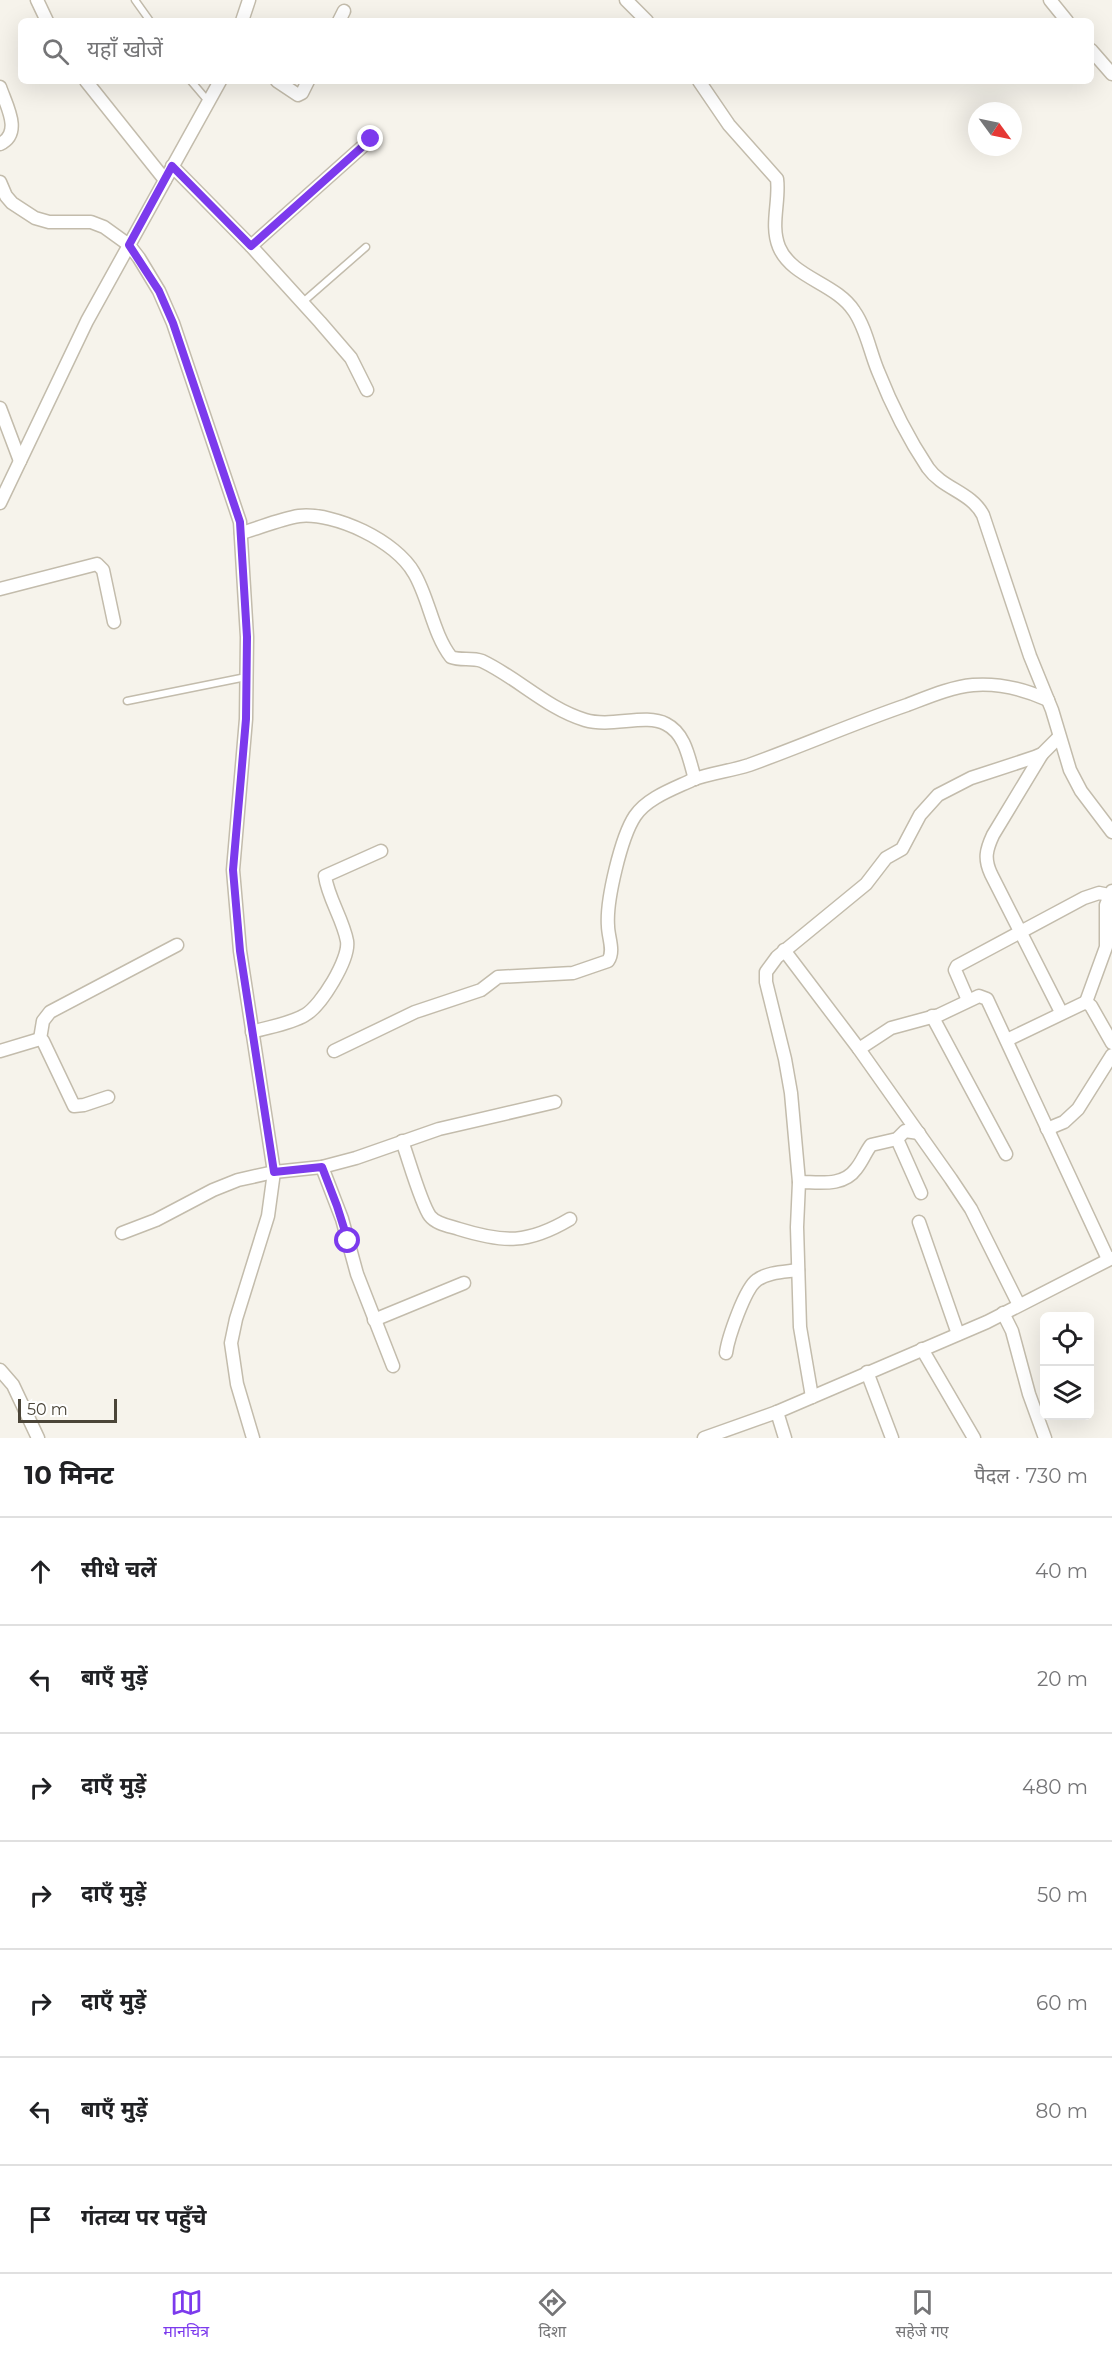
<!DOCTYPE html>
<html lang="hi">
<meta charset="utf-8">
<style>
body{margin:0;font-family:Montserrat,"Noto Sans Devanagari",sans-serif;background:#f2f2f2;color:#202124}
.controls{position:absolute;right:18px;bottom:18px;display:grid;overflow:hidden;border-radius:9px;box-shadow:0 6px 24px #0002}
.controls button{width:54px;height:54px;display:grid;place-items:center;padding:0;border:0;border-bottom:2px solid #e0e0e0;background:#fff;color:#202124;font:30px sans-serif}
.compass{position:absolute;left:968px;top:102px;width:54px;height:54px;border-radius:50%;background:#fff;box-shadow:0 6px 24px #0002;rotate:123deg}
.scale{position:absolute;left:18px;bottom:15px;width:99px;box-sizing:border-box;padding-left:6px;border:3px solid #4b4538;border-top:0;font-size:16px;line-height:21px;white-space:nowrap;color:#4b4538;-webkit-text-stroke:4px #fff;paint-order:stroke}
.stop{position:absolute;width:18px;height:18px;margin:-14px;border:4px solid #7c3aed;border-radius:50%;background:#fff}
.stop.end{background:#7c3aed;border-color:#fff;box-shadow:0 2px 6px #0008}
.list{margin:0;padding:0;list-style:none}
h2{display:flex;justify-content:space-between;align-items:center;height:78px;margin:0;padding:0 24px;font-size:26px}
h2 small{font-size:20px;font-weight:400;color:#757577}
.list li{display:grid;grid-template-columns:39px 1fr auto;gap:18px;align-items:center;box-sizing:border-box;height:108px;padding:0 24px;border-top:2px solid #e0e0e0}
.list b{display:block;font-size:22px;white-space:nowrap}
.list em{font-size:20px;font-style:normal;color:#757577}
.icon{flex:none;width:33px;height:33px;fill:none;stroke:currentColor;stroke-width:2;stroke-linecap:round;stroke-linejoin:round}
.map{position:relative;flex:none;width:1112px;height:1438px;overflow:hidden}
.search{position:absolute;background:#fff;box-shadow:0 6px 24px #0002;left:18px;right:18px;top:18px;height:66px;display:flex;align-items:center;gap:15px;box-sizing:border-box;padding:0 21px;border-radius:9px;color:#757577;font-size:22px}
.sheet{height:834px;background:#fff}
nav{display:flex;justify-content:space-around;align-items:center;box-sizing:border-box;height:84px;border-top:2px solid #e0e0e0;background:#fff;font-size:16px;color:#757577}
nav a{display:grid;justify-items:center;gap:3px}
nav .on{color:#7c3aed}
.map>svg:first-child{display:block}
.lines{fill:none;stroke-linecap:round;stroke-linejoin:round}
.lane-casing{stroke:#c3bcac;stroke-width:9}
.street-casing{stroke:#c3bcac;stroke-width:15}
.lane{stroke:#fff;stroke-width:6}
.street{stroke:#fff;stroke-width:12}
.route{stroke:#7c3aed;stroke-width:8}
</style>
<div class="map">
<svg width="1112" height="1438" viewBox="0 0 1112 1438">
<rect width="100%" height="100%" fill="#f6f3eb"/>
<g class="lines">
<defs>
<g id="lane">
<polyline points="135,0 150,21"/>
<polyline points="191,81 208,101"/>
<polyline points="303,302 366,247"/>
<polyline points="127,701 246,677"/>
</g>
<g id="street">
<polyline points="37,0 47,21"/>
<polyline points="626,0 647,21"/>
<polyline points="1050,0 1067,21"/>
<polyline points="242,21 249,0"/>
<polyline points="339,21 344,11"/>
<polyline points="1091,50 1112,74"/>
<polyline points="86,81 165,180"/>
<polyline points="277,81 298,95 302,93 308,81"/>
<path d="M 699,81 L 729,125 L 777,179 C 780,201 770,225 779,247 C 792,278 836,283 854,311 C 866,328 870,352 878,371 C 891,404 908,438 928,468 C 943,489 971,492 983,515 L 1030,656 L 1052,710 L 1070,770 L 1081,791 L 1112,832"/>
<path d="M 0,87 C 6,105 23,133 0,144"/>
<polyline points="172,166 251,246 320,322 351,358 367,390"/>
<polyline points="0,182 6,196 12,203 35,218 49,222 91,222 104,227 129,245 139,258 159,291 173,323 240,522 247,637 246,719 233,870 240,951 274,1172 268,1216 236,1319 231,1343 237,1384 253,1438"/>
<polyline points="251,246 371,139"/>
<polyline points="0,408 20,461"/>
<polyline points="0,503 87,321 220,81"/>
<path d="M 241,533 C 259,528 280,519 299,516 C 335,512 396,541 414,573 C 429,598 433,634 451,657 C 461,661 471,657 482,661 C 518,678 546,708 585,720 C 612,728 645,713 666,724 C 686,734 689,760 695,779"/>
<polyline points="0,589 97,564 103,570 114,622"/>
<path d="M 1042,754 L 993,835 C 986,850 984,859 991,874 L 1061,1012"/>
<polyline points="784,950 859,1049 951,1179 971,1209 1019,1305"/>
<polyline points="968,1000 955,970 957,966 1084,898 1099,893 1109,895"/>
<polyline points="1086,1002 1106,947 1106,905 1112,891"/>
<polyline points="932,1016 1006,1154"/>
<path d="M 252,1032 C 268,1027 290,1024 305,1015 C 321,1006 350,959 347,941 C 343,919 328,898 325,876 L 381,851"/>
<polyline points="40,1039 43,1021 50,1012 177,945"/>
<polyline points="1007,1040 1086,1002 1091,1006 1112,1043"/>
<polyline points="859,1049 891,1028 939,1015 979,996 987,999 1108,1259"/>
<polyline points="0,1051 40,1039 43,1041 74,1106 84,1105 108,1097"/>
<path d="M 334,1051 L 415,1012 L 481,990 L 498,977 L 573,973 L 608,961 C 615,951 608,937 608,926 C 606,901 621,837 635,816 C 647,798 673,789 692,780 C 710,773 731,771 749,765 C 802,746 854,723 907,705 C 928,697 951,687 973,685 C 999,683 1024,689 1048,700"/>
<polyline points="1047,1129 1064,1122 1078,1109 1112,1055"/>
<polyline points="897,1139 921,1193"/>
<path d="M 402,1141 C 408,1157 421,1204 430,1216 C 436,1224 450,1226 459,1229 C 504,1243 528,1244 570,1219"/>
<polyline points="322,1167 342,1219 357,1274 393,1366"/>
<path d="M 799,1182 C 819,1182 843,1187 856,1169 C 862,1162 865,1153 871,1145 L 897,1139 L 905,1131 L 919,1133"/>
<polyline points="919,1222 958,1334"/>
<polyline points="122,1233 156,1220 213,1190 238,1180 274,1172 322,1167 356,1158 439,1129 555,1102"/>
<polyline points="1003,1313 1012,1331 1029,1394 1045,1438"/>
<polyline points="374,1320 464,1283"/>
<polyline points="922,1349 974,1438"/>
<path d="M 726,1353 C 728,1338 745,1288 757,1280 C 768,1272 785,1272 798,1270"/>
<polyline points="0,1370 13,1385 38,1438"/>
<polyline points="867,1372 892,1438"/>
<polyline points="812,1397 800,1327 797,1227 799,1182 791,1093 785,1059 766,982 766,972 777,957 866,884 886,858 902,849 920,815 938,795 971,778 1035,757 1042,754 1059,737"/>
<polyline points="777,1412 785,1438"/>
<polyline points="704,1438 777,1412 987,1322 1112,1258"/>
</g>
</defs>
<!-- lane casing -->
<use href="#lane" class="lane-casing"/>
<!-- street casing -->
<use href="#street" class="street-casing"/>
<!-- lane -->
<use href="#lane" class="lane"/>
<!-- street -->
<use href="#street" class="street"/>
</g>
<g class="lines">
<!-- route -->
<polyline class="route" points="348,1241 337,1206 322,1167 274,1172 240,951 233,870 246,719 247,637 240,522 173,323 159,291 129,245 172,166 251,246 371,139"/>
</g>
</svg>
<div class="controls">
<button><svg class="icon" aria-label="locate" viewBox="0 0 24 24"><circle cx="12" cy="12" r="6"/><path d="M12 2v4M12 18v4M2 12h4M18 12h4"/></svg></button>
<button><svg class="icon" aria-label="layers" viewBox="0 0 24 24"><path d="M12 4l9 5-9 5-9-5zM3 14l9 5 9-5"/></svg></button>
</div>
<svg class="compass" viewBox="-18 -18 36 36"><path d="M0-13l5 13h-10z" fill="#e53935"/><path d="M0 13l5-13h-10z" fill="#757577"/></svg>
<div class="scale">50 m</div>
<div class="stop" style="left:348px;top:1241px"></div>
<div class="stop end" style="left:371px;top:139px"></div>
<div class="search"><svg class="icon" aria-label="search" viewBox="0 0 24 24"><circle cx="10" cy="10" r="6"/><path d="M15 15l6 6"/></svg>यहाँ खोजें</div>
</div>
<section class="sheet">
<h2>10 मिनट<small>पैदल · 730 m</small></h2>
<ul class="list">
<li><svg class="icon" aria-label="ahead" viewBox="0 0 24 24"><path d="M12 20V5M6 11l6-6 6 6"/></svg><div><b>सीधे चलें</b></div><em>40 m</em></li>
<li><svg class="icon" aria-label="left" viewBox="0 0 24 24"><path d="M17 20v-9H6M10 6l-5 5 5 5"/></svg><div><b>बाएँ मुड़ें</b></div><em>20 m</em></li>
<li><svg class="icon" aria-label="right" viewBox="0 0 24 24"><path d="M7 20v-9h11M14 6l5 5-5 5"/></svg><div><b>दाएँ मुड़ें</b></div><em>480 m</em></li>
<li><svg class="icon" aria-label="right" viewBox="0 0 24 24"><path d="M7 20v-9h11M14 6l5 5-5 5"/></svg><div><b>दाएँ मुड़ें</b></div><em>50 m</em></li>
<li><svg class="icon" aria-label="right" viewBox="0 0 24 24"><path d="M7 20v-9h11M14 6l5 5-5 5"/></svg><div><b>दाएँ मुड़ें</b></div><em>60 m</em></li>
<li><svg class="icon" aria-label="left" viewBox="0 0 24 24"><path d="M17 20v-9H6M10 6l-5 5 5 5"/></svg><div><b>बाएँ मुड़ें</b></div><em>80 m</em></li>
<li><svg class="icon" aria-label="arrive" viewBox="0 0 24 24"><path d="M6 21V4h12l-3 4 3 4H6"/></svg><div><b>गंतव्य पर पहुँचे</b></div></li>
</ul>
</section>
<nav>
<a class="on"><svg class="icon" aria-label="map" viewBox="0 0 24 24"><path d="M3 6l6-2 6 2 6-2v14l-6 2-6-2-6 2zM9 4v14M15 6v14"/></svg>मानचित्र</a>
<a><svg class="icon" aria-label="directions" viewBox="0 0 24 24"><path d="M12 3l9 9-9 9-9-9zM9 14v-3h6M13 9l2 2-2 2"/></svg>दिशा</a>
<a><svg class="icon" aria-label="saved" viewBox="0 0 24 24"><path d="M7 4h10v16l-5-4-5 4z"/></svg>सहेजे गए</a>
</nav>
